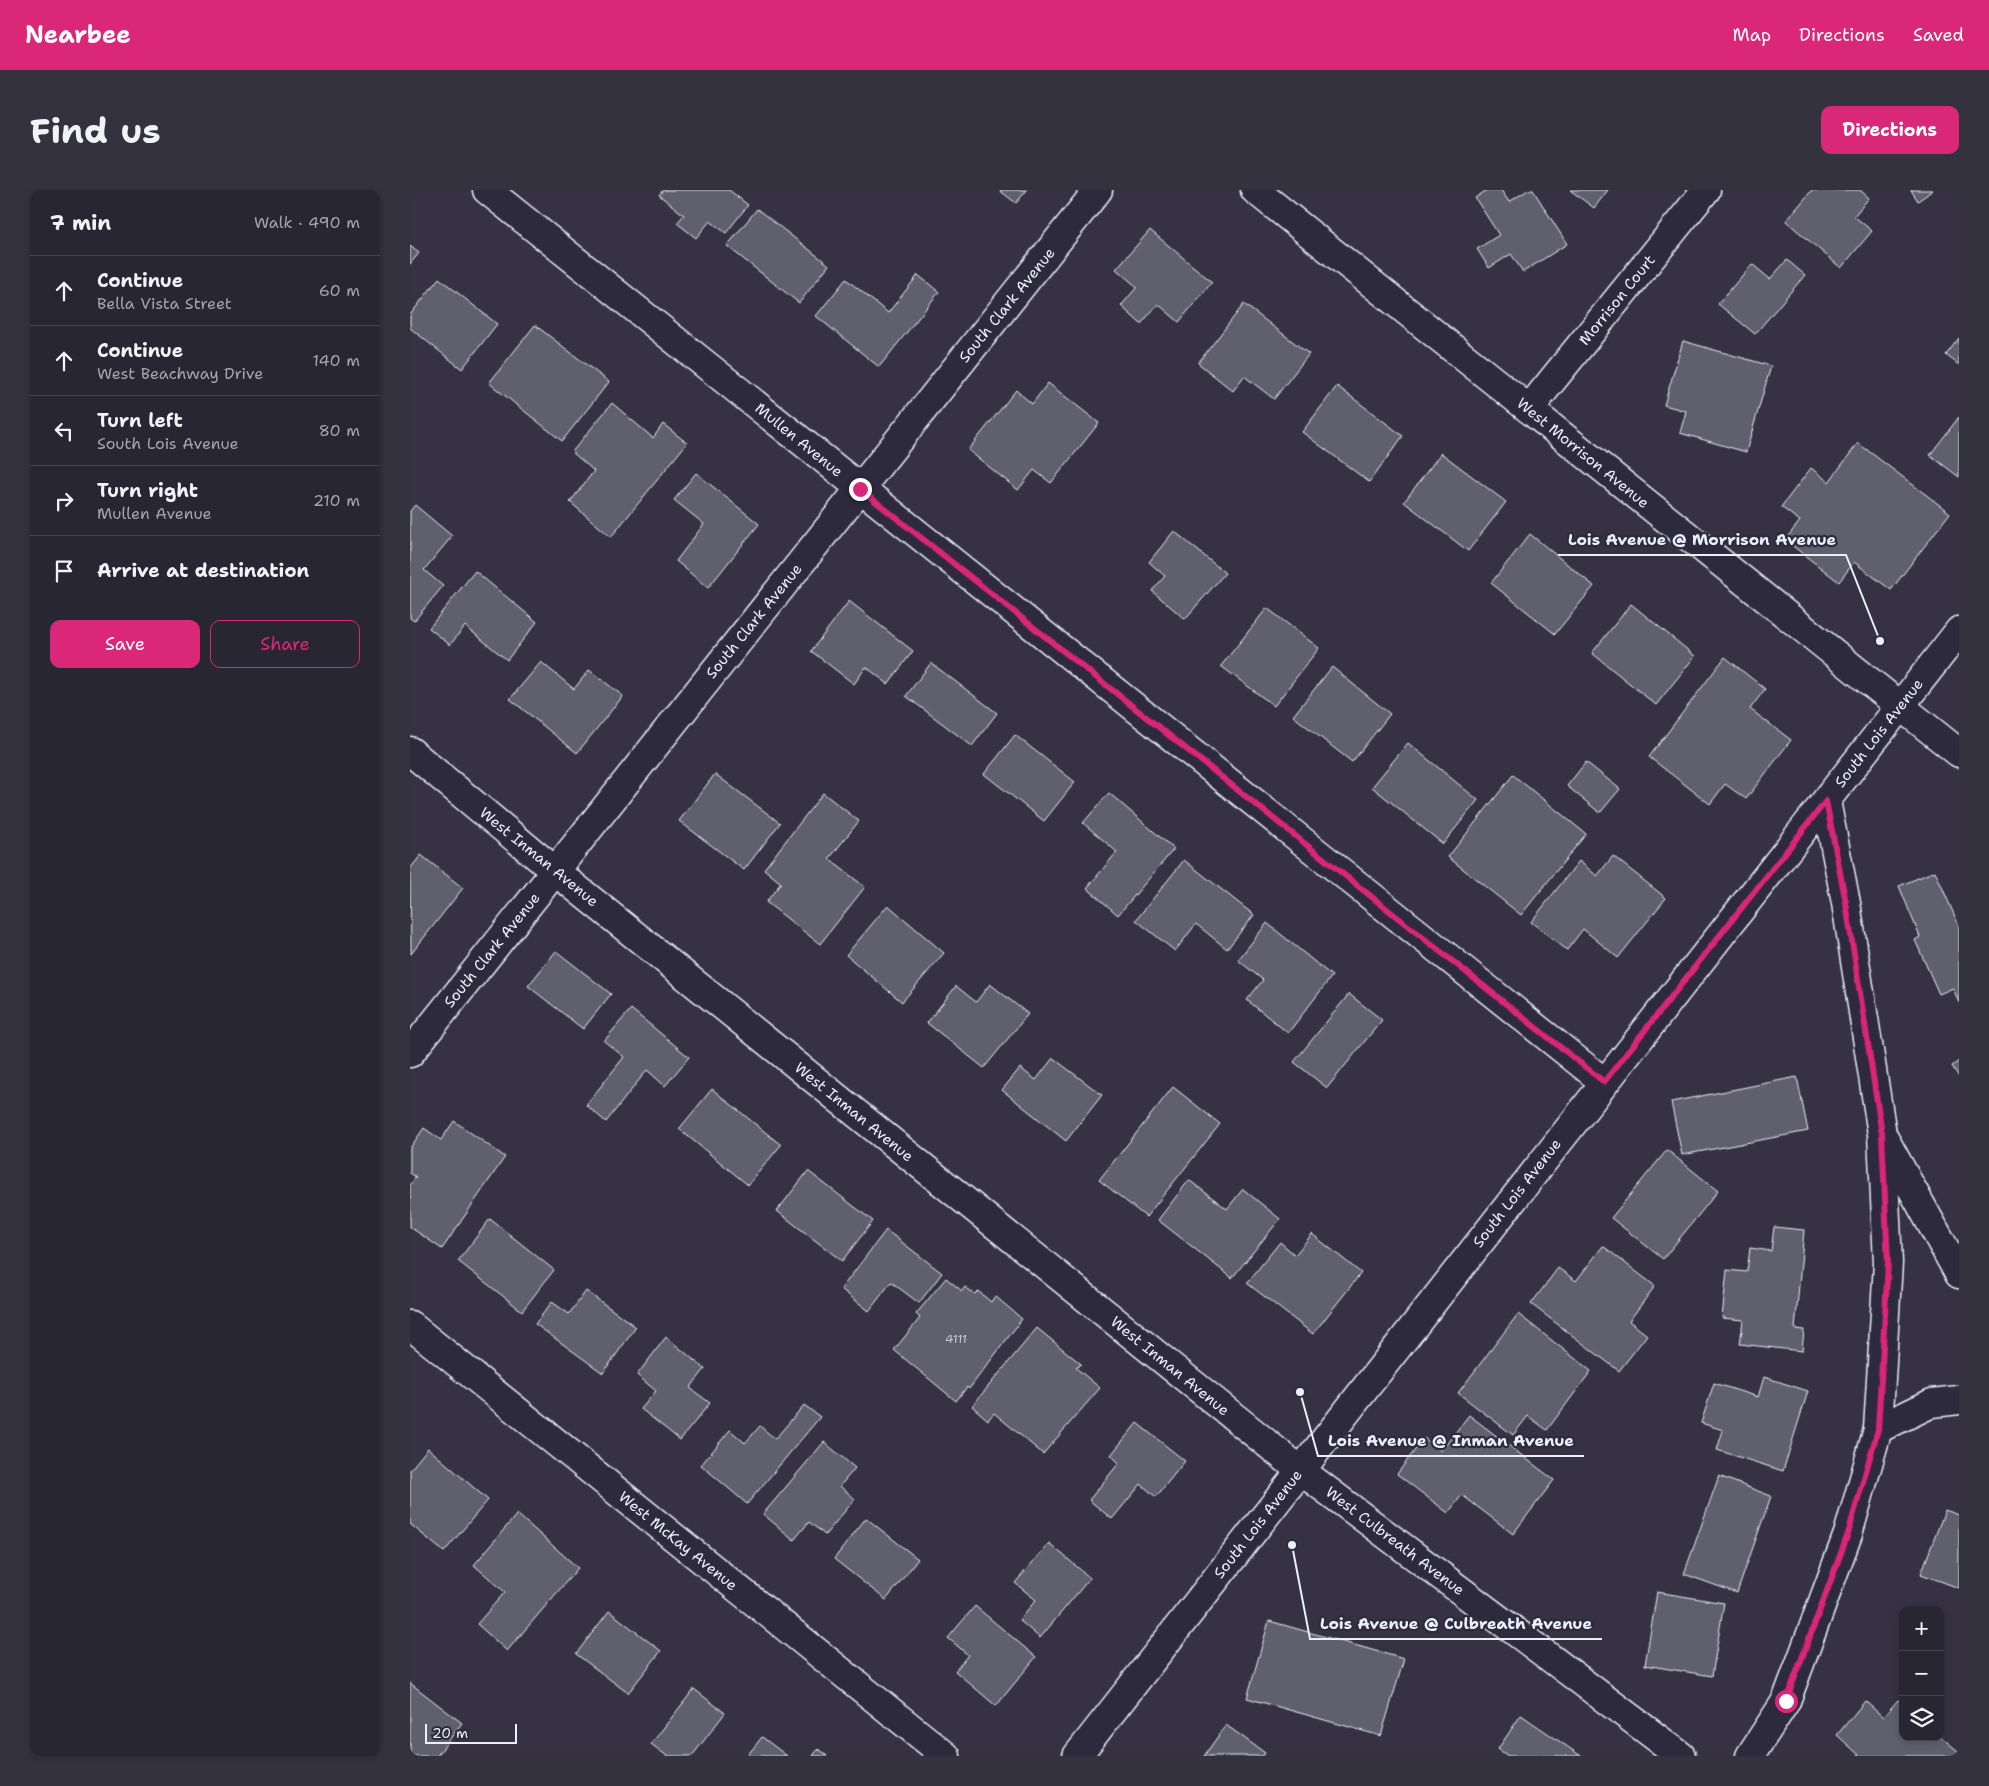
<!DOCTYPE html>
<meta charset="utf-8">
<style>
body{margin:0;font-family:"Shantell Sans",sans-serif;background:#34323f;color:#f1f3f6}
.controls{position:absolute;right:15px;bottom:15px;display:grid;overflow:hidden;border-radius:10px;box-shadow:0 2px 8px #0003}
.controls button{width:45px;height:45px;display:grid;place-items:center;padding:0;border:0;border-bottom:1px solid #44434e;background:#282633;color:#f1f3f6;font:25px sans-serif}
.scale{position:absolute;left:15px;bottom:12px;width:92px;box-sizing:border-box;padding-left:5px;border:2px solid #e8f1f8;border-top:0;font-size:14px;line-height:18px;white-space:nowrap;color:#e8f1f8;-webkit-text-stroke:4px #2f2a3d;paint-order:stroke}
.stop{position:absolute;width:15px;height:15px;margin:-11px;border:4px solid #db2777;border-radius:50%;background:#fff}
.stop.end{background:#db2777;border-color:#fff;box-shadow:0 1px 5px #0008}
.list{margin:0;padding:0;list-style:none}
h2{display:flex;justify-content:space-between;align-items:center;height:65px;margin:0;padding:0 20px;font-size:21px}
h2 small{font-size:16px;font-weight:400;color:#a5a5ac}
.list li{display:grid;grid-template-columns:32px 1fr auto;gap:15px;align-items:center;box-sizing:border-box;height:70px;padding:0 20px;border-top:1px solid #44434e}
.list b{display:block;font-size:19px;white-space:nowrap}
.list p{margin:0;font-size:16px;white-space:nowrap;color:#a5a5ac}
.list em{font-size:16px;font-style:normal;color:#a5a5ac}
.actions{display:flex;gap:10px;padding:15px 20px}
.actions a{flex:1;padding:11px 0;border:1px solid #db2777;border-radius:10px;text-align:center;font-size:18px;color:#db2777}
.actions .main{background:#db2777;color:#fff}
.icon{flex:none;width:28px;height:28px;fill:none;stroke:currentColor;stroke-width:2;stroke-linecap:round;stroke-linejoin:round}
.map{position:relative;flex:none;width:1549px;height:1566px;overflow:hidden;border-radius:10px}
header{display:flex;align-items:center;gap:30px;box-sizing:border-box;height:70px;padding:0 25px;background:#db2777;color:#fff}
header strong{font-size:24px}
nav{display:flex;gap:28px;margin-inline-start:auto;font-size:18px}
.intro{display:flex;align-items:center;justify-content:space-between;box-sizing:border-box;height:120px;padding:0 30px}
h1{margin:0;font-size:35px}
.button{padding:12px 22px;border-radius:10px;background:#db2777;color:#fff;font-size:18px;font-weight:700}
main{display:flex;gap:30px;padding:0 30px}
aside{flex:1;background:#282633;border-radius:10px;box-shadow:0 2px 8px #0003}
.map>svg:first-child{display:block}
.building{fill:#605e6e;stroke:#e8f1f8}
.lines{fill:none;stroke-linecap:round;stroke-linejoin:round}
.minor-casing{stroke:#e8f1f8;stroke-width:31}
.minor{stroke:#2f2a3d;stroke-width:28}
.route{stroke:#db2777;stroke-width:6}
.labels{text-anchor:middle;stroke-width:4.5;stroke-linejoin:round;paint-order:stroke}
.number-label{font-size:12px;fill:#c6ccd6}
.street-label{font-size:15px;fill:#e8f1f8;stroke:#2f2a3d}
.leader{fill:none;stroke:#e8f1f8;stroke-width:2}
.callout-dot{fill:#e8f1f8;stroke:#2f2a3d;stroke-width:2}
.callout-label{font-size:16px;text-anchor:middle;font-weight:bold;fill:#e8f1f8;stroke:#2f2a3d;stroke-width:4.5;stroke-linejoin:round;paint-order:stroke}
</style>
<header>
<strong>Nearbee</strong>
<nav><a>Map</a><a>Directions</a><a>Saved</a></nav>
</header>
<div class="intro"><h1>Find us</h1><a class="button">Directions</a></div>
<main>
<aside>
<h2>7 min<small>Walk · 490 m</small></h2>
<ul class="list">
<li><svg class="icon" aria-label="ahead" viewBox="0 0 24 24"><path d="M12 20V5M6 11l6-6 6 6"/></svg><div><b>Continue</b><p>Bella Vista Street</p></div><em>60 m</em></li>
<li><svg class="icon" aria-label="ahead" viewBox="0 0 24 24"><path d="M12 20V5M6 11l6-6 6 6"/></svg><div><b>Continue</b><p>West Beachway Drive</p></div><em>140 m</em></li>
<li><svg class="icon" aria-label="left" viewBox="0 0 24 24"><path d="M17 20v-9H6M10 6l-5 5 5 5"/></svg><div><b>Turn left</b><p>South Lois Avenue</p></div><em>80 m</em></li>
<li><svg class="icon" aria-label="right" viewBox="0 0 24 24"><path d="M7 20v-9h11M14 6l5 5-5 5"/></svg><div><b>Turn right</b><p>Mullen Avenue</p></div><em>210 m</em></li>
<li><svg class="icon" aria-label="arrive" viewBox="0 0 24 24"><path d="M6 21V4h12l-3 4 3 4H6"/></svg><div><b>Arrive at destination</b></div></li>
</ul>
<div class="actions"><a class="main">Save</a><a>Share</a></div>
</aside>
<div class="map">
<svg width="1549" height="1566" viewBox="0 0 1549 1566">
<rect width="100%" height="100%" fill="#363244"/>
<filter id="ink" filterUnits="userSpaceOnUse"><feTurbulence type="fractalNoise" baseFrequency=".02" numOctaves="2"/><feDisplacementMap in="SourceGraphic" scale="10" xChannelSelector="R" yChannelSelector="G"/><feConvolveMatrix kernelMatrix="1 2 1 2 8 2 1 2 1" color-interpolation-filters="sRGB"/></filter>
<g filter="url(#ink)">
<!-- building -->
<g class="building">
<polygon points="253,0 319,0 338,15 316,43 300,31 286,48 267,33 274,25 249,5"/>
<polygon points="589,0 617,0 606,13"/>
<polygon points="1077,0 1091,0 1099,12 1118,0 1123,0 1157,54 1113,82 1101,64 1079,78 1067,59 1089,45 1065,8"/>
<polygon points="1160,0 1198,0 1184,18"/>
<polygon points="1402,0 1450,0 1459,8 1444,26 1462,41 1431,78 1376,31"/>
<polygon points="1501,0 1523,0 1508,11"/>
<polygon points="347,19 419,75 389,113 317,56"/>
<polygon points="740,40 802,92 769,132 748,114 731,134 711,116 727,97 706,79"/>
<polygon points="0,56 9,63 0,74"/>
<polygon points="1377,70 1395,85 1345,144 1308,114 1342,74 1360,89"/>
<polygon points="508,85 529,102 469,177 406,126 436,89 478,123"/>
<polygon points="29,88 87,134 52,179 0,138 0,125"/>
<polygon points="834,114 899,164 864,209 834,186 823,201 788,173"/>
<polygon points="125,135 199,192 152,251 79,193"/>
<polygon points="1549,148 1549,175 1536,165"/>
<polygon points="1273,151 1361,176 1336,262 1270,243 1276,221 1254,215"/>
<polygon points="638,193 689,233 641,293 624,280 608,300 558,260 606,200 622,214"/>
<polygon points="927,196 993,246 959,292 892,242"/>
<polygon points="202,213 243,248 253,234 277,253 201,347 160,312 184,281 162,262"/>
<polygon points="1549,227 1549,287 1520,265"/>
<polygon points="1448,253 1540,323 1481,400 1444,372 1429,392 1375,350 1390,331 1371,317 1401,278 1419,292"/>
<polygon points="1031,263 1096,312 1058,361 994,312"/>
<polygon points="286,283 349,334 298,398 266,371 294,334 264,310"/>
<polygon points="5,315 42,346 14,380 33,396 4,431 0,428 0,321"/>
<polygon points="764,341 815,383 775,429 742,401 755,386 739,372"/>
<polygon points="1120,344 1184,396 1145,444 1081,393"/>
<polygon points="65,381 127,432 97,470 55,436 40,455 19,438"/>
<polygon points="439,411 503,461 478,494 456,477 444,494 401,461"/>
<polygon points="1221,414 1285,466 1246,515 1182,463"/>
<polygon points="857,418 909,458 864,516 811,476"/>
<polygon points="1315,467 1355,499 1340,519 1381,550 1336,609 1315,594 1300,614 1239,567"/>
<polygon points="131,472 164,499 179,480 213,506 167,563 100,509"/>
<polygon points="521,473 587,523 562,556 496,506"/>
<polygon points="922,477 980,524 942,572 883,526"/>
<polygon points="605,545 665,592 634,631 574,584"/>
<polygon points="998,553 1068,610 1033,654 962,597"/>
<polygon points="1176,572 1210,599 1190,623 1157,596"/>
<polygon points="305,584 370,633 334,680 269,631"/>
<polygon points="1103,585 1176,644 1111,725 1038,667"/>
<polygon points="413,603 449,631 419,669 455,697 410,754 356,712 371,693 354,679"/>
<polygon points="699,603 764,659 708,725 677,698 707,662 673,633"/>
<polygon points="11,665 53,698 1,764 0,679"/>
<polygon points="1203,666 1256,708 1208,768 1173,739 1157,760 1121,732 1169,671 1187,686"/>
<polygon points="774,670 844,725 817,759 786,734 765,761 726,730"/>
<polygon points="1525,681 1549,736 1549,813 1543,798 1529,804 1505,750 1510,747 1489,696"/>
<polygon points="478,715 534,763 492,812 436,765"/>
<polygon points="857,733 922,786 878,843 837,810 853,790 828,770"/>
<polygon points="146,761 201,804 173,839 118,796"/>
<polygon points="580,794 618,824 574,878 517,833 546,796 566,812"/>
<polygon points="939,804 972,830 917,898 884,872"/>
<polygon points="221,819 279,867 255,896 237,880 196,932 176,915 214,867 194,851"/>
<polygon points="643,868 692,905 656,951 592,900 610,878 626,890"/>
<polygon points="1549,871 1549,887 1542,876"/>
<polygon points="1387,887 1398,941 1272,965 1261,912"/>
<polygon points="763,897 810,934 736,1027 689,990"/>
<polygon points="302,899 371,955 338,995 269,939"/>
<polygon points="44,931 95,967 32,1059 0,1037 0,995 6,987 0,983 0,958 14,938 31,950"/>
<polygon points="1257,960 1308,1001 1253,1069 1201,1028"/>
<polygon points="398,981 463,1031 432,1071 367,1021"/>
<polygon points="779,990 817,1019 833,999 870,1029 822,1088 748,1030"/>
<polygon points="80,1029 144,1080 112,1121 48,1071"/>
<polygon points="1364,1037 1394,1040 1385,1139 1394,1140 1392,1161 1330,1154 1333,1130 1312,1128 1317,1080 1337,1082 1340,1058 1361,1061"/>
<polygon points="476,1040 532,1083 509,1113 481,1092 459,1121 431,1099"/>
<polygon points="902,1044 951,1083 903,1144 837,1093 870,1052 885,1065"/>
<polygon points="1193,1056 1245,1096 1219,1131 1237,1145 1209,1181 1121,1114 1148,1078 1166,1091"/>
<polygon points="536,1088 552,1101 555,1097 565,1104 568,1101 581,1112 585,1106 612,1129 559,1199 557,1197 546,1211 484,1160 510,1128 506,1124"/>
<polygon points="176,1101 226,1137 193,1183 125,1134 142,1112 159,1124"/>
<polygon points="1108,1124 1181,1181 1137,1240 1118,1226 1103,1245 1048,1203"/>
<polygon points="627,1138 671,1174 666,1178 690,1198 633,1264 584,1223 578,1230 562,1216"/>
<polygon points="256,1147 295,1179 280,1198 300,1213 270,1250 231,1219 246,1201 227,1185"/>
<polygon points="1354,1187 1398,1201 1373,1281 1307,1260 1313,1240 1291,1233 1304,1193 1348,1207"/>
<polygon points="394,1215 410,1227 337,1314 291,1275 320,1240 335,1253 350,1236 365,1249"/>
<polygon points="1059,1225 1144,1290 1103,1344 1052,1305 1038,1323 987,1284 1014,1248 1031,1261"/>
<polygon points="727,1233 775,1271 746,1307 731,1294 702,1329 679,1310 709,1273 701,1265"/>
<polygon points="414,1252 445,1278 430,1296 445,1309 415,1345 399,1332 384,1350 353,1324"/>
<polygon points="18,1258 78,1310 34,1362 0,1334 0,1280"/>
<polygon points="1309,1286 1361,1306 1327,1403 1274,1384"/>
<polygon points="1535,1320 1549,1325 1549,1398 1511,1384"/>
<polygon points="107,1324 168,1378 97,1461 67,1434 95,1402 64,1375"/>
<polygon points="456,1328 508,1369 476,1410 424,1369"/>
<polygon points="639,1353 680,1388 630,1448 609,1430 626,1410 605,1393"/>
<polygon points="1247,1402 1314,1413 1302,1486 1235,1475"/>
<polygon points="565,1416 626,1467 586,1516 545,1481 558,1465 538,1448"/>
<polygon points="199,1421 251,1461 218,1503 166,1464"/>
<polygon points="859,1431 994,1469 971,1546 837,1508"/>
<polygon points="0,1493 52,1533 27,1566 0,1566"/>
<polygon points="284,1499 315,1523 282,1566 257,1566 241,1554"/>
<polygon points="1488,1510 1493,1514 1493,1547 1530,1546 1549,1562 1549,1566 1450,1566 1427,1545 1455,1511 1473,1527"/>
<polygon points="1111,1525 1171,1566 1098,1566 1088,1559"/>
<polygon points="816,1535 855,1563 853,1566 794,1566"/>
<polygon points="352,1547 377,1566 337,1566"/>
<polygon points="408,1559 417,1566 403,1566"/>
</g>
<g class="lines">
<defs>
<g id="minor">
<polyline points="77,0 1194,892"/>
<polyline points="845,0 1549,563"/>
<polyline points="1119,219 1296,0"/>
<polyline points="0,561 145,681 890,1280 1271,1566"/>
<polyline points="1416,611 1436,713 1472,944 1478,1073 1468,1239 1522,1213 1549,1210"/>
<polyline points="0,863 688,0"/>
<polyline points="1475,950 1549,1084"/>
<polyline points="0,1135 536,1566"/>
<polyline points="667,1566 1549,441"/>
<polyline points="1340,1566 1376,1511 1438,1344 1468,1239"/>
</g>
</defs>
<!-- minor casing -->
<use href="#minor" class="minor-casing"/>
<!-- minor -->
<use href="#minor" class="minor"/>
</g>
</g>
<g class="lines" filter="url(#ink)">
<!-- route -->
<polyline class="route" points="450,299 1194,892 1416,611 1436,713 1472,944 1478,1073 1468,1239 1438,1344 1376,1511"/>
</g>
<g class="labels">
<!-- number labels -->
<g class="number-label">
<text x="546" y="1153">4111</text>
</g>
<!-- street labels -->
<g class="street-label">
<text transform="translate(1207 110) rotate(-51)" y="5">Morrison Court</text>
<text transform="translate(597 115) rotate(-51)" y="5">South Clark Avenue</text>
<text transform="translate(389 250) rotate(39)" y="5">Mullen Avenue</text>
<text transform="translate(1173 263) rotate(39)" y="5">West Morrison Avenue</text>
<text transform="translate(344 431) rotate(-51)" y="5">South Clark Avenue</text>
<text transform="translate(1469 543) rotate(-52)" y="5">South Lois Avenue</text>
<text transform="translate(129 667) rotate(39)" y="5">West Inman Avenue</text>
<text transform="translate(82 760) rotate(-51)" y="5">South Clark Avenue</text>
<text transform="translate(444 922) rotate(39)" y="5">West Inman Avenue</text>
<text transform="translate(1107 1003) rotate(-52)" y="5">South Lois Avenue</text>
<text transform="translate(760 1176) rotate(39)" y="5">West Inman Avenue</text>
<text transform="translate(848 1334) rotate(-52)" y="5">South Lois Avenue</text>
<text transform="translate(268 1351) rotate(39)" y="5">West McKay Avenue</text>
<text transform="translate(985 1351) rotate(37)" y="5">West Culbreath Avenue</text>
</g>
</g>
<!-- callouts -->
<path class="leader" d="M1470 451L1436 365H1148M890 1202L908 1266H1174M882 1355L900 1449H1192"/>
<g class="callout-dot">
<circle cx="1470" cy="451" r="5"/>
<circle cx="890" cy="1202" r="5"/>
<circle cx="882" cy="1355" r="5"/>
</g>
<g class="callout-label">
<text x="1292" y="355">Lois Avenue @ Morrison Avenue</text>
<text x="1041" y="1256">Lois Avenue @ Inman Avenue</text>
<text x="1046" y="1439">Lois Avenue @ Culbreath Avenue</text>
</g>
</svg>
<div class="controls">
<button>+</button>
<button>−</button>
<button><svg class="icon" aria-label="layers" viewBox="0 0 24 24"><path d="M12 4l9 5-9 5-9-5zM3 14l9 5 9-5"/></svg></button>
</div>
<div class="scale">20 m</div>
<div class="stop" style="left:1376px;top:1511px"></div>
<div class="stop end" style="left:450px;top:299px"></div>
</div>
</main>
